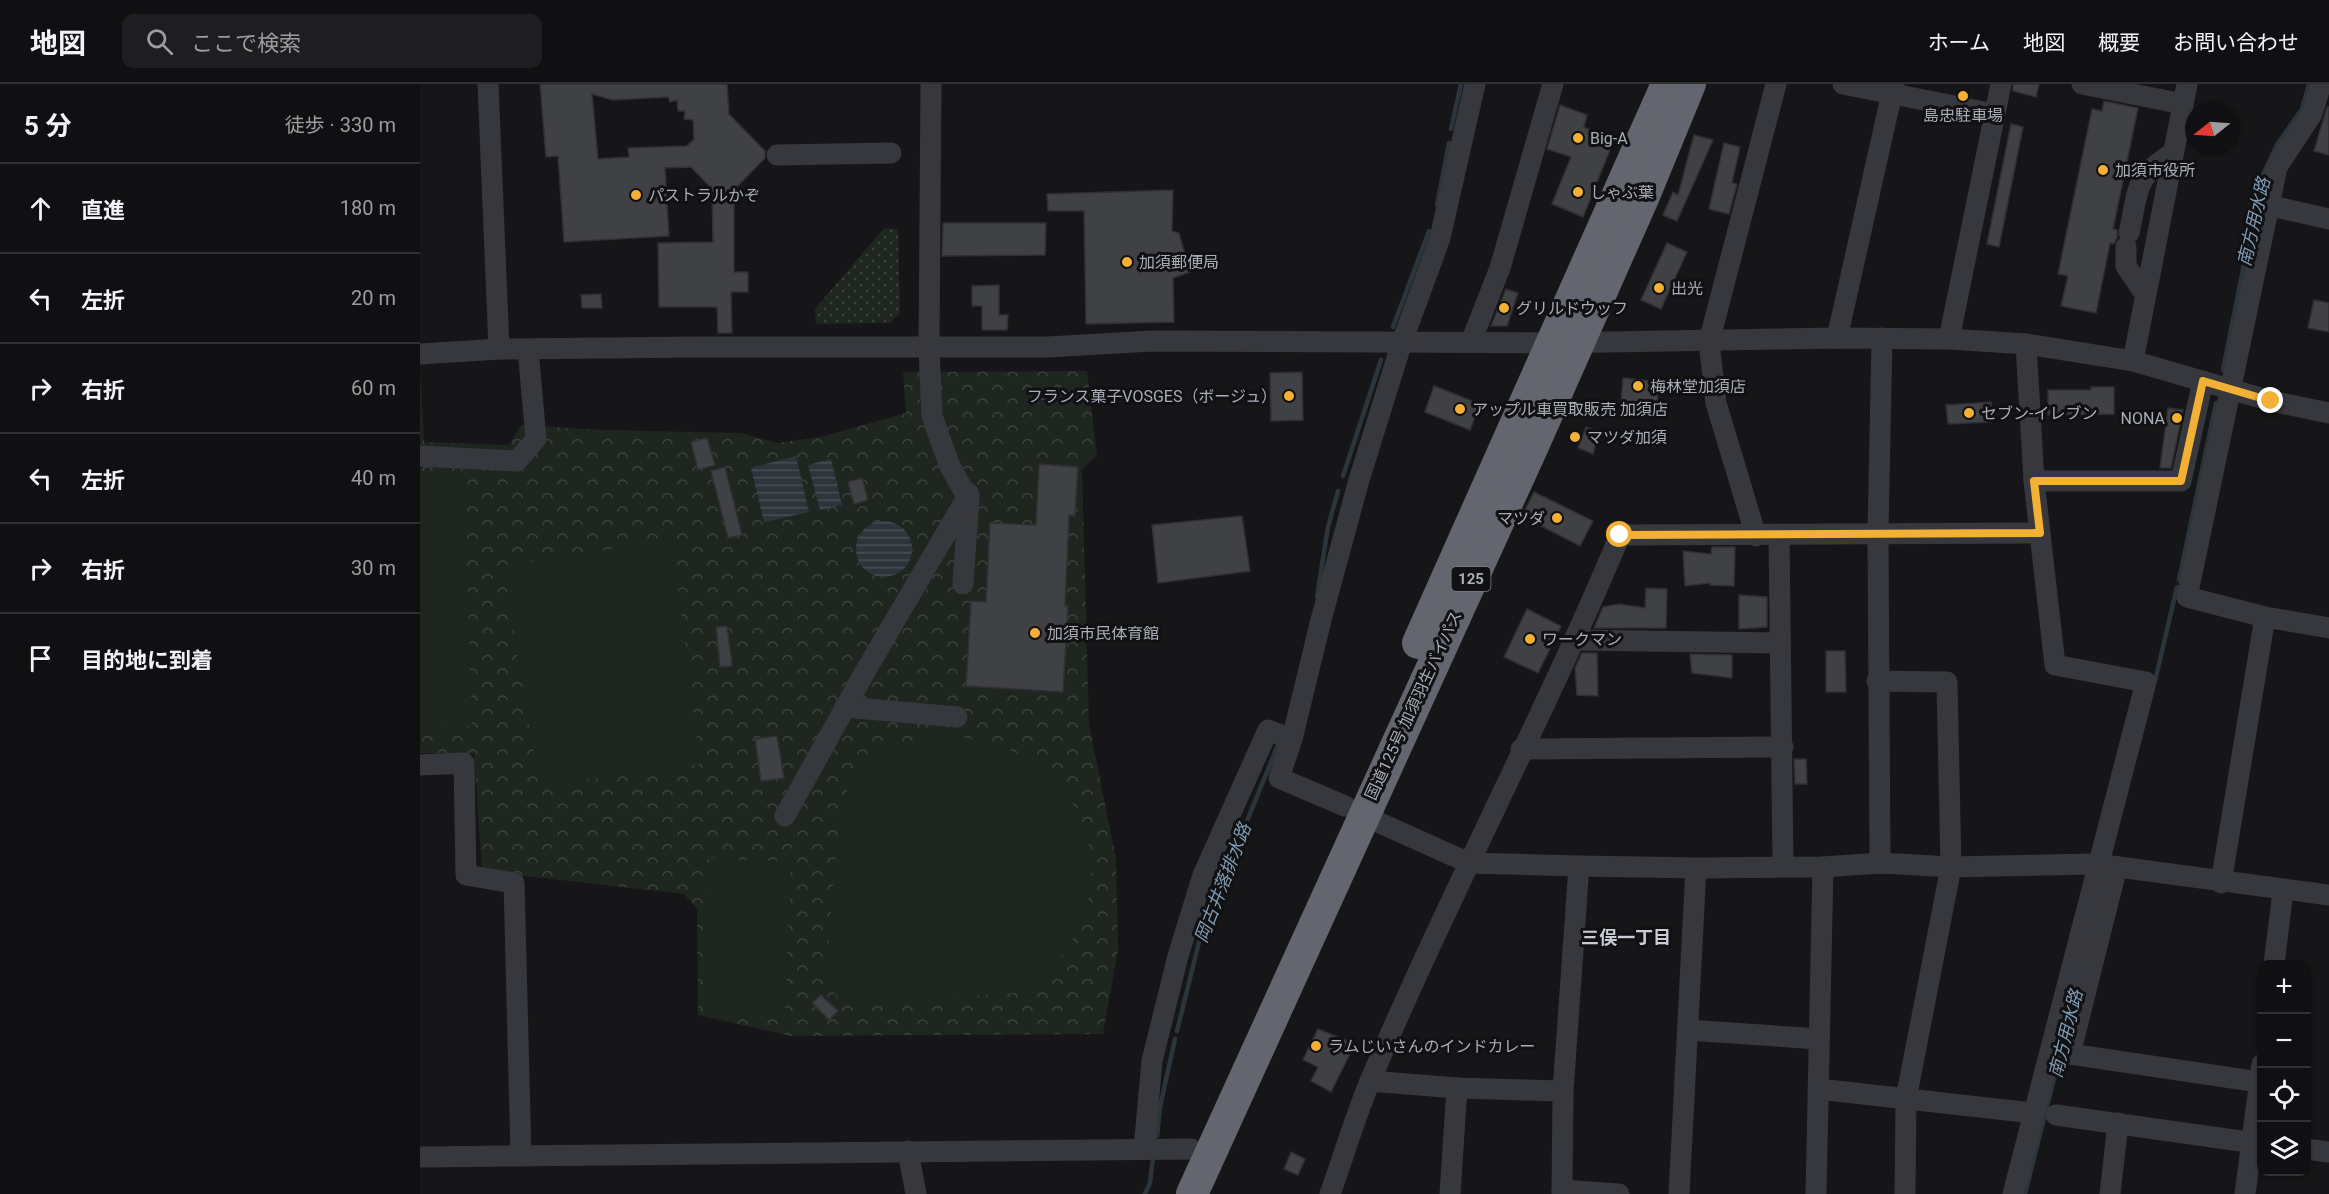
<!DOCTYPE html>
<html lang="ja">
<meta charset="utf-8">
<style>
body{margin:0;font-family:Roboto,"Noto Sans JP",sans-serif;background:#1e1e20;color:#f1f3f6}
.controls{position:absolute;right:18px;bottom:18px;display:grid;overflow:hidden;border-radius:12px;box-shadow:0 2px 4px #0004}
.controls button{width:54px;height:54px;display:grid;place-items:center;padding:0;border:0;border-bottom:2px solid #303032;background:#101012;color:#f1f3f6;font:30px sans-serif}
.compass{position:absolute;left:1765px;top:18px;width:54px;height:54px;border-radius:50%;background:#101012;box-shadow:0 2px 4px #0004;rotate:253deg}
.stop{position:absolute;width:18px;height:18px;margin:-14px;border:4px solid #f2b134;border-radius:50%;background:#fff}
.stop.end{background:#f2b134;border-color:#fff;box-shadow:0 2px 6px #0008}
.list{margin:0;padding:0;list-style:none}
h2{display:flex;justify-content:space-between;align-items:center;height:78px;margin:0;padding:0 24px;font-size:26px}
h2 small{font-size:20px;font-weight:400;color:#9c9d9f}
.list li{display:grid;grid-template-columns:39px 1fr auto;gap:18px;align-items:center;box-sizing:border-box;height:90px;padding:0 24px;border-top:2px solid #303032}
.list b{display:block;font-size:22px;white-space:nowrap}
.list em{font-size:20px;font-style:normal;color:#9c9d9f}
.icon{flex:none;width:33px;height:33px;fill:none;stroke:currentColor;stroke-width:2;stroke-linecap:round;stroke-linejoin:round}
.map{position:relative;flex:none;width:1909px;height:1110px;overflow:hidden}
header{display:flex;align-items:center;gap:36px;box-sizing:border-box;height:84px;padding:0 30px;background:#101012;border-bottom:2px solid #303032}
header strong{font-size:28px}
nav{display:flex;gap:33px;margin-inline-start:auto;font-size:21px}
.search{width:420px;height:54px;background:#1e1e20;display:flex;align-items:center;gap:15px;box-sizing:border-box;padding:0 21px;border-radius:12px;color:#9c9d9f;font-size:22px}
main{display:flex}
aside{flex:1;background:#101012}
.map>svg:first-child{display:block}
.grass{fill:url(#grass-dots)}
.forest{fill:url(#forest-crowns)}
.pitch{fill:#1e261f}
.water{fill:url(#water-rules)}
.lines{fill:none;stroke-linecap:round;stroke-linejoin:round}
.stream{stroke:#2c353c;stroke-width:4.5}
.building{fill:#404145;stroke:#303034;stroke-width:1.5;fill-rule:evenodd}
.minor{stroke:#37383d;stroke-width:21}
.highway{stroke:#63666e;stroke-width:32}
.route{stroke:#f2b134;stroke-width:8}
.poi-dot{fill:#f2b134;stroke:#111113;stroke-width:2}
.labels{text-anchor:middle;stroke-width:6;stroke-linejoin:round;paint-order:stroke}
.shield{fill:#111113;stroke:#7b7e86;stroke-width:1.5}
.shield-label{font-size:15px;font-weight:bold;fill:#a8adb8}
.poi-label{font-size:16px;fill:#a8adb8;stroke:#111113;text-anchor:start}
.street-label{font-size:16px;fill:#a8adb8;stroke:#111113}
.water-label{font-size:18px;font-style:italic;fill:#7f9bb3;stroke:#111113}
.neighbourhood-label{font-size:18px;font-weight:bold;fill:#c9ccd4;stroke:#111113}
</style>
<header>
<strong>地図</strong>
<div class="search"><svg class="icon" aria-label="search" viewBox="0 0 24 24"><circle cx="10" cy="10" r="6"/><path d="M15 15l6 6"/></svg>ここで検索</div>
<nav><a>ホーム</a><a>地図</a><a>概要</a><a>お問い合わせ</a></nav>
</header>
<main>
<aside>
<h2>5 分<small>徒歩 · 330 m</small></h2>
<ul class="list">
<li><svg class="icon" aria-label="ahead" viewBox="0 0 24 24"><path d="M12 20V5M6 11l6-6 6 6"/></svg><div><b>直進</b></div><em>180 m</em></li>
<li><svg class="icon" aria-label="left" viewBox="0 0 24 24"><path d="M17 20v-9H6M10 6l-5 5 5 5"/></svg><div><b>左折</b></div><em>20 m</em></li>
<li><svg class="icon" aria-label="right" viewBox="0 0 24 24"><path d="M7 20v-9h11M14 6l5 5-5 5"/></svg><div><b>右折</b></div><em>60 m</em></li>
<li><svg class="icon" aria-label="left" viewBox="0 0 24 24"><path d="M17 20v-9H6M10 6l-5 5 5 5"/></svg><div><b>左折</b></div><em>40 m</em></li>
<li><svg class="icon" aria-label="right" viewBox="0 0 24 24"><path d="M7 20v-9h11M14 6l5 5-5 5"/></svg><div><b>右折</b></div><em>30 m</em></li>
<li><svg class="icon" aria-label="arrive" viewBox="0 0 24 24"><path d="M6 21V4h12l-3 4 3 4H6"/></svg><div><b>目的地に到着</b></div></li>
</ul>
</aside>
<div class="map">
<svg width="1909" height="1110" viewBox="0 0 1909 1110">
<defs>
<pattern id="grass-dots" width="8" height="8" patternUnits="userSpaceOnUse" patternTransform="scale(1.5)"><rect width="8" height="8" fill="#1e261f"/><path d="M2 2h.1M6 6h.1" fill="none" stroke="#3c433d" stroke-width="1.8" stroke-linecap="round"/></pattern>
<pattern id="forest-crowns" width="20" height="18" patternUnits="userSpaceOnUse" patternTransform="scale(1.5)"><rect width="20" height="18" fill="#1e261f"/><path d="M2 6a3 3 0 1 1 6 0M12 15a3 3 0 1 1 6 0" fill="none" stroke="#3c433d"/></pattern>
<pattern id="water-rules" width="6" height="5" patternUnits="userSpaceOnUse" patternTransform="scale(1.5)"><rect width="6" height="5" fill="#2c353c"/><path d="M0 2.5h6" fill="none" stroke="#485056"/></pattern>
</defs>
<rect width="100%" height="100%" fill="#161618"/>
<!-- grass -->
<polygon class="grass" points="464,144 478,145 480,229 470,239 396,240 395,225"/>
<!-- forest -->
<polygon class="forest" points="0,287 4,358 89,361 101,341 179,346 320,349 358,359 405,352 486,329 483,288 667,287 677,372 662,385 669,640 696,775 698,866 683,950 371,952 278,931 277,825 264,810 62,787 54,670 0,669"/>
<!-- pitch -->
<g class="pitch">
<polygon points="44,392 52,642 0,644 0,394"/>
<polygon points="252,457 280,680 119,702 83,481"/>
<path d="M 508,652 C 664,644 731,808 607,908 L 427,921 L 406,902 C 410,862 414,721 433,694 C 451,669 480,660 508,652 Z"/>
<polygon points="289,774 371,778 365,930 283,927"/>
</g>
<!-- water -->
<g class="water">
<polygon points="376,372 389,428 344,438 331,384"/>
<polygon points="411,375 422,421 400,426 388,381"/>
<circle cx="464" cy="465" r="28"/>
</g>
<g class="lines">
<!-- stream -->
<g class="stream">
<polyline points="1031,45 1041,0"/>
<polyline points="1017,121 1029,59"/>
<polyline points="973,243 1009,147"/>
<polyline points="1803,286 1841,95 1857,61 1882,25 1889,0"/>
<polyline points="923,392 961,276"/>
<polyline points="1759,496 1796,319"/>
<polyline points="897,512 908,443 918,407"/>
<polyline points="1735,597 1757,503"/>
<polyline points="757,947 781,850 860,656"/>
<polyline points="737,1052 740,1023 755,955"/>
<polyline points="725,1110 730,1099 733,1073"/>
<polyline points="1605,1110 1641,967"/>
</g>
</g>
<!-- building -->
<g class="building">
<path d="M 120,0 L 307,0 L 309,30 L 345,67 L 345,74 L 314,106 L 314,188 L 328,188 L 328,208 L 311,208 L 312,249 L 298,249 L 297,223 L 239,223 L 238,159 L 293,158 L 292,105 L 271,83 L 245,84 L 249,152 L 144,158 L 138,72 L 126,73 ZM 172,10 L 193,16 L 248,13 L 250,18 L 257,16 L 258,27 L 265,27 L 264,35 L 273,36 L 274,55 L 267,62 L 208,64 L 209,73 L 178,75 Z"/>
<polygon points="1593,0 1619,0 1616,13 1593,7"/>
<polygon points="1684,17 1718,24 1693,145 1697,146 1697,154 1694,160 1690,159 1676,229 1641,222 1648,192 1638,190 1672,25 1682,27"/>
<polygon points="1140,21 1167,31 1164,43 1194,56 1163,133 1132,120 1151,73 1127,65"/>
<polygon points="1907,23 1909,23 1909,71 1894,67"/>
<polygon points="1591,40 1603,43 1579,163 1567,160"/>
<polygon points="1274,51 1293,56 1257,137 1243,131 1253,108 1258,111"/>
<polygon points="1304,59 1320,63 1312,99 1317,100 1309,130 1289,125"/>
<polygon points="753,106 752,147 759,149 770,188 753,194 754,238 666,240 664,127 628,127 627,110"/>
<polygon points="523,139 626,139 625,171 522,172"/>
<polygon points="1247,159 1267,168 1241,225 1221,216"/>
<polygon points="579,201 579,231 588,231 587,246 562,246 562,222 552,222 552,202"/>
<polygon points="1086,205 1098,209 1087,242 1071,242"/>
<polygon points="181,210 182,224 162,224 161,211"/>
<polygon points="1894,216 1909,219 1909,248 1888,244"/>
<polygon points="882,288 883,336 851,337 850,289"/>
<polygon points="1203,294 1239,298 1237,323 1201,320"/>
<polygon points="1014,302 1060,320 1050,346 1005,328"/>
<polygon points="1671,303 1694,303 1694,330 1628,331 1628,306 1671,306"/>
<polygon points="1571,318 1572,338 1528,340 1526,321"/>
<polygon points="1748,324 1763,326 1751,384 1740,384"/>
<polygon points="1166,343 1179,348 1173,370 1158,364"/>
<polygon points="287,354 295,381 278,386 271,358"/>
<polygon points="619,380 658,383 655,432 649,431 645,522 648,522 643,608 546,602 551,517 566,518 570,439 616,441"/>
<polygon points="305,383 322,451 308,454 291,387"/>
<polygon points="442,394 448,416 434,420 428,398"/>
<polygon points="1114,408 1173,437 1160,462 1102,432"/>
<polygon points="822,432 830,487 738,499 732,441"/>
<polygon points="1292,463 1315,463 1314,502 1290,501 1290,499 1265,502 1263,467 1291,470"/>
<polygon points="1226,504 1247,505 1246,544 1174,544 1183,523 1199,520 1225,524"/>
<polygon points="1319,511 1347,513 1347,543 1319,545"/>
<polygon points="1107,525 1141,542 1118,589 1084,573"/>
<polygon points="307,542 312,582 300,583 296,543"/>
<polygon points="1406,567 1425,567 1426,608 1406,608"/>
<polygon points="1162,569 1177,569 1178,612 1157,611 1155,584"/>
<polygon points="1270,570 1312,571 1312,594 1272,589"/>
<polygon points="357,652 364,694 341,697 335,655"/>
<polygon points="1374,675 1386,675 1387,700 1375,700"/>
<polygon points="401,911 418,927 409,936 392,919"/>
<polygon points="898,945 935,960 911,1008 891,997 898,983 883,976"/>
<polygon points="871,1068 885,1075 878,1091 864,1085"/>
</g>
<g class="lines">
<!-- minor -->
<g class="minor">
<polyline points="68,0 79,265"/>
<polyline points="1423,0 1574,30"/>
<polyline points="1662,0 1763,20"/>
<polyline points="1901,0 1892,30 1857,83 1767,513 1845,533 1909,544"/>
<polyline points="357,71 471,69"/>
<polyline points="1847,121 1909,135"/>
<path d="M 1709,149 C 1719,105 1713,94 1753,69"/>
<polyline points="1706,163 1706,182 1725,210"/>
<polyline points="1417,254 1474,0"/>
<polyline points="1529,255 1581,0"/>
<polyline points="1051,258 1080,184 1133,0"/>
<polyline points="0,270 79,265 281,263 627,263 733,257 1132,259 1417,254 1529,255 1606,260 1713,277 1851,317 1909,329"/>
<polyline points="1713,277 1767,0"/>
<polyline points="0,372 97,377 116,355 108,265"/>
<polyline points="1614,397 1761,397 1783,297"/>
<polyline points="1359,450 1363,782"/>
<polyline points="1336,452 1296,319 1289,258 1356,0"/>
<polyline points="543,500 549,414"/>
<polyline points="1156,556 1360,559"/>
<polyline points="1457,597 1527,598 1531,783 1486,1015 1485,1110"/>
<polyline points="425,623 537,633"/>
<polyline points="1101,665 1363,663"/>
<polyline points="0,681 44,679 46,791 94,799 101,1071"/>
<polyline points="925,722 859,694 872,655 901,536 939,396 982,258 1020,154 1055,0"/>
<polyline points="942,731 1049,779 1159,782"/>
<polyline points="365,732 446,586 549,410 543,406 529,380 512,332 509,264 511,0"/>
<polyline points="1460,779 1458,449 1462,254"/>
<polyline points="1697,783 1650,970 1839,998"/>
<polyline points="1801,799 1845,533"/>
<polyline points="1854,880 1863,807"/>
<polyline points="1268,946 1399,955"/>
<polyline points="950,997 1037,1004 1143,1007"/>
<polyline points="1398,1005 1613,1029"/>
<polyline points="1636,1031 1842,1060"/>
<polyline points="724,1065 732,977 758,872 783,791 848,646 872,655"/>
<polyline points="1886,1065 1909,1068"/>
<polyline points="488,1067 496,1110"/>
<polyline points="0,1073 771,1065"/>
<polyline points="1142,1106 1199,1110"/>
<path d="M 910,1110 C 924,1072 935,1032 951,995 C 1029,811 1123,635 1200,451 L 1620,449"/>
<polyline points="1030,1110 1037,1004"/>
<polyline points="1142,1110 1143,1007 1159,782 1276,784 1403,783 1460,779 1531,783 1676,780 1909,811"/>
<polyline points="1259,1110 1276,784"/>
<polyline points="1396,1110 1403,783"/>
<polyline points="1593,1110 1726,598 1635,581 1614,397 1606,260"/>
<polyline points="1690,1110 1698,1039"/>
<polyline points="1825,1110 1842,980"/>
</g>
<!-- highway -->
<g class="highway">
<polyline points="998,559 1247,0"/>
<polyline points="772,1110 1112,364 1224,112 1270,0"/>
</g>
</g>
<g class="lines">
<!-- route -->
<polyline class="route" points="1200,451 1620,449 1614,397 1761,397 1783,297 1851,317"/>
</g>
<!-- markers -->
<g class="poi-dot">
<circle cx="1543" cy="12" r="6"/>
<circle cx="1158" cy="54" r="6"/>
<circle cx="1683" cy="86" r="6"/>
<circle cx="1158" cy="108" r="6"/>
<circle cx="216" cy="111" r="6"/>
<circle cx="707" cy="178" r="6"/>
<circle cx="1239" cy="204" r="6"/>
<circle cx="1084" cy="224" r="6"/>
<circle cx="1218" cy="302" r="6"/>
<circle cx="869" cy="312" r="6"/>
<circle cx="1040" cy="325" r="6"/>
<circle cx="1549" cy="329" r="6"/>
<circle cx="1757" cy="334" r="6"/>
<circle cx="1155" cy="353" r="6"/>
<circle cx="1137" cy="434" r="6"/>
<circle cx="615" cy="549" r="6"/>
<circle cx="1110" cy="555" r="6"/>
<circle cx="896" cy="962" r="6"/>
</g>
<g class="labels">
<!-- shield labels -->
<rect class="shield" x="1031.5" y="483" width="39" height="24" rx="4.5"/>
<g class="shield-label">
<text x="1051" y="500">125</text>
</g>
<!-- poi labels -->
<g class="poi-label">
<text x="1543" y="37" text-anchor="middle">島忠駐車場</text>
<text x="1170" y="60">Big-A</text>
<text x="1695" y="92">加須市役所</text>
<text x="1170" y="114">しゃぶ葉</text>
<text x="228" y="117">パストラルかぞ</text>
<text x="719" y="184">加須郵便局</text>
<text x="1251" y="210">出光</text>
<text x="1096" y="230">グリルドウッフ</text>
<text x="1230" y="308">梅林堂加須店</text>
<text x="857" y="318" text-anchor="end">フランス菓子VOSGES（ボージュ）</text>
<text x="1052" y="331">アップル車買取販売 加須店</text>
<text x="1561" y="335">セブン-イレブン</text>
<text x="1745" y="340" text-anchor="end">NONA</text>
<text x="1167" y="359">マツダ加須</text>
<text x="1125" y="440" text-anchor="end">マツダ</text>
<text x="627" y="555">加須市民体育館</text>
<text x="1122" y="561">ワークマン</text>
<text x="908" y="968">ラムじいさんのインドカレー</text>
</g>
<!-- street labels -->
<g class="street-label">
<text transform="translate(993 621) rotate(-65)" y="6">国道125号 加須羽生バイパス</text>
</g>
<!-- water labels -->
<g class="water-label">
<text transform="translate(1834 138) rotate(-77)" y="6">南方用水路</text>
<text transform="translate(803 799) rotate(-69)" y="6">岡古井落排水路</text>
<text transform="translate(1646 950) rotate(-76)" y="6">南方用水路</text>
</g>
<!-- neighbourhood labels -->
<g class="neighbourhood-label">
<text x="1206" y="860">三俣一丁目</text>
</g>
</g>
</svg>
<div class="controls">
<button>+</button>
<button>−</button>
<button><svg class="icon" aria-label="locate" viewBox="0 0 24 24"><circle cx="12" cy="12" r="6"/><path d="M12 2v4M12 18v4M2 12h4M18 12h4"/></svg></button>
<button><svg class="icon" aria-label="layers" viewBox="0 0 24 24"><path d="M12 4l9 5-9 5-9-5zM3 14l9 5 9-5"/></svg></button>
</div>
<svg class="compass" viewBox="-18 -18 36 36"><path d="M0-13l5 13h-10z" fill="#e53935"/><path d="M0 13l5-13h-10z" fill="#9c9d9f"/></svg>
<div class="stop" style="left:1200px;top:451px"></div>
<div class="stop end" style="left:1851px;top:317px"></div>
</div>
</main>
